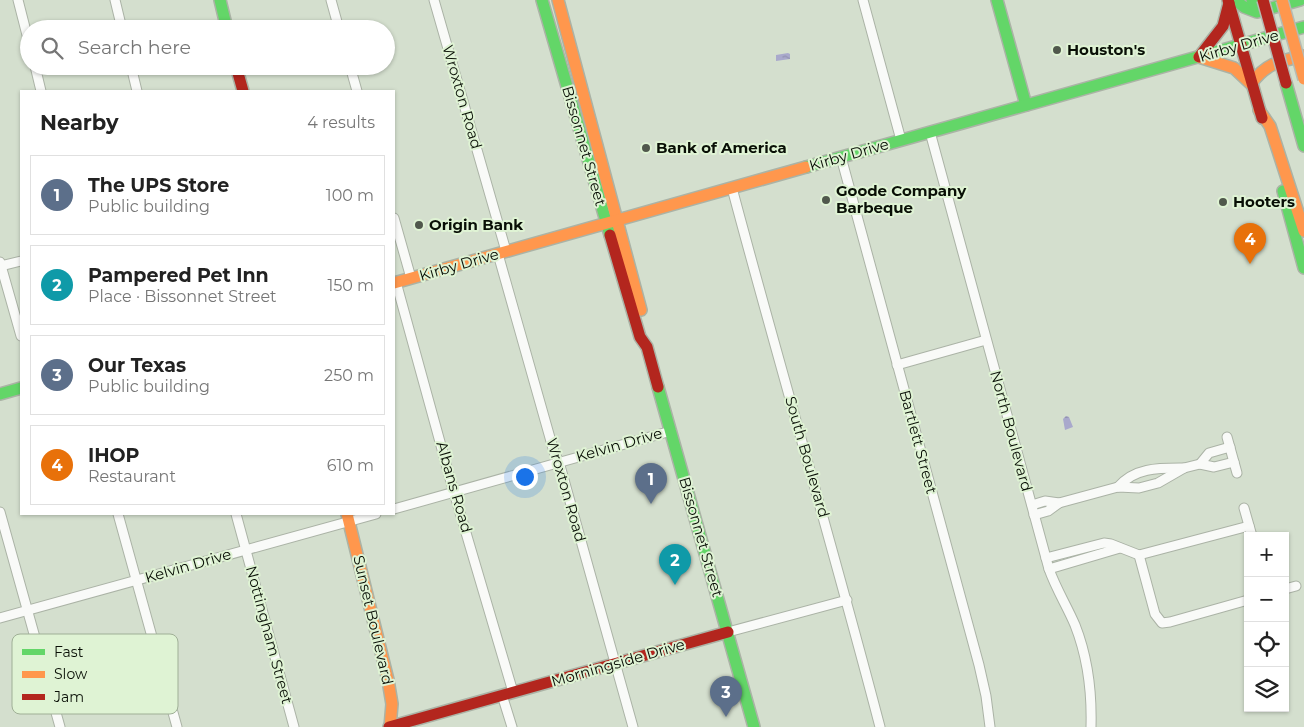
<!DOCTYPE html>
<meta charset="utf-8">
<style>
body{margin:0;font-family:Montserrat,sans-serif;background:#f2f2f2;color:#222}
.controls{position:absolute;right:15px;bottom:15px;display:grid;overflow:hidden;border-radius:0px;box-shadow:0 1px 4px #0004}
.controls button{width:45px;height:45px;display:grid;place-items:center;padding:0;border:0;border-bottom:1px solid #e0e0e0;background:#fff;color:#222;font:25px sans-serif}
.you{position:absolute;left:524px;top:476px;width:18px;height:18px;margin:-12px;border:4px solid #fff;border-radius:50%;background:#1a73e8;box-shadow:0 0 0 8px #1a73e833}
.badge{display:grid;place-items:center;width:32px;height:32px;border-radius:50%;background:#db2777;color:#fff;font-size:16px;font-weight:700}
.pin{position:absolute;translate:-50% -41px;filter:drop-shadow(0 1px 2px #0008)}
.pin::after{content:'';position:absolute;top:26px;width:18px;height:15px;background:inherit;clip-path:polygon(0 0,100% 0,50% 100%)}
.list{margin:0;padding:0;list-style:none}
h2{display:flex;justify-content:space-between;align-items:center;height:65px;margin:0;padding:0 20px;font-size:21px}
h2 small{font-size:16px;font-weight:400;color:#767676}
.list li{display:grid;grid-template-columns:32px 1fr auto;gap:15px;align-items:center;box-sizing:border-box;height:80px;margin:0 10px 10px;padding:0 10px;border:1px solid #e0e0e0;border-radius:0px}
.list b{display:block;font-size:19px;white-space:nowrap}
.list p{margin:0;font-size:16px;white-space:nowrap;color:#767676}
.list em{font-size:16px;font-style:normal;color:#767676}
.icon{flex:none;width:28px;height:28px;fill:none;stroke:currentColor;stroke-width:2;stroke-linecap:round;stroke-linejoin:round}
.map{position:relative;flex:none;width:1304px;height:727px;overflow:hidden}
.search{position:absolute;background:#fff;box-shadow:0 1px 4px #0004;left:20px;top:20px;width:375px;height:55px;display:flex;align-items:center;gap:12px;box-sizing:border-box;padding:0 18px;border-radius:28px;color:#767676;font-size:19px}
.panel{position:absolute;background:#fff;box-shadow:0 1px 4px #0004;left:20px;top:90px;width:375px;height:425px;border-radius:0px}
.map>svg:first-child{display:block}
.water{fill:url(#water-ripples)}
.lines{fill:none;stroke-linecap:round;stroke-linejoin:round}
.street-casing{stroke:#abb3a6;stroke-width:11}
.fast-casing{stroke:#abb3a6;stroke-width:14}
.slow-casing{stroke:#abb3a6;stroke-width:14}
.jam-casing{stroke:#abb3a6;stroke-width:14}
.street{stroke:#f9faf8;stroke-width:9}
.fast{stroke:#63d668;stroke-width:11}
.slow{stroke:#ff974d;stroke-width:11}
.jam{stroke:#b3261e;stroke-width:11}
.slow-bridge-casing{stroke:#b6bbb3;stroke-width:14;stroke-linecap:butt}
.jam-bridge-casing{stroke:#b6bbb3;stroke-width:14;stroke-linecap:butt}
.slow-bridge{stroke:#ff974d;stroke-width:11}
.jam-bridge{stroke:#b3261e;stroke-width:11}
.poi-dot{fill:#50584c;stroke:#dff3d4;stroke-width:2}
.labels{text-anchor:middle;stroke-width:4;stroke-linejoin:round;paint-order:stroke}
.street-label{font-size:15px;fill:#090f06;stroke:#dff3d4}
.poi-label{font-size:15px;font-weight:bold;fill:#090f06;stroke:#dff3d4;text-anchor:start}
.key{fill:#dff3d4;stroke:#9faf96;stroke-width:1}
.key-label{font-size:14px;fill:#090f06}
</style>
<div class="map">
<svg width="1304" height="727" viewBox="0 0 1304 727">
<defs>
<pattern id="water-ripples" width="26" height="14" patternUnits="userSpaceOnUse" patternTransform="scale(1.25)"><rect width="26" height="14" fill="#a9a9cc"/><path d="M2 4q2-2 4 0t4 0M15 11q2-2 4 0t4 0" fill="none" stroke="#9090ae"/></pattern>
</defs>
<rect width="100%" height="100%" fill="#d4dfce"/>
<!-- water -->
<g class="water">
<polygon points="788,53 790,54 790,59 776,61 776,55"/>
<polygon points="1066,416 1069,417 1073,427 1065,430 1063,419"/>
</g>
<g class="lines">
<defs>
<g id="street">
<polyline points="18,0 29,43"/>
<polyline points="115,0 122,29"/>
<polyline points="331,0 339,29"/>
<polyline points="434,0 506,251"/>
<polyline points="863,0 901,140"/>
<polyline points="35,66 41,91"/>
<polyline points="131,66 137,91"/>
<polyline points="350,66 357,91"/>
<path d="M 930,132 L 1049,569 C 1056,589 1067,606 1075,625 C 1088,658 1092,692 1091,727"/>
<polyline points="841,157 979,665 986,696 990,727"/>
<path d="M 732,188 C 780,368 833,547 880,727"/>
<polyline points="394,218 411,278"/>
<polyline points="498,254 554,452 559,462 633,727"/>
<polyline points="0,262 21,336"/>
<polyline points="1,266 21,261"/>
<polyline points="396,282 451,482 513,692"/>
<polyline points="897,365 986,340"/>
<polyline points="1227,437 1237,473"/>
<polyline points="1200,464 1209,453 1230,447"/>
<path d="M 1118,487 C 1135,467 1160,468 1184,468"/>
<polyline points="1032,505 1045,501 1059,503 1118,487 1139,488 1158,483 1184,468 1200,464 1214,467 1234,462"/>
<polyline points="1244,508 1252,536"/>
<polyline points="394,509 671,431"/>
<polyline points="0,512 60,727"/>
<polyline points="118,514 177,727"/>
<polyline points="236,514 294,727"/>
<polyline points="1034,515 1048,511 1059,503"/>
<polyline points="1139,555 1155,614 1162,623 1170,622 1248,600"/>
<polyline points="1046,558 1104,543 1111,544 1139,555 1249,526"/>
<polyline points="1049,569 1120,548"/>
<polyline points="1285,589 1296,586"/>
<polyline points="0,618 376,514"/>
<polyline points="728,632 847,600"/>
<polyline points="502,695 512,727"/>
</g>
<g id="fast">
<polyline points="220,0 227,29"/>
<polyline points="542,0 610,235"/>
<polyline points="997,0 1026,105"/>
<polyline points="1235,0 1244,7 1257,12 1300,0"/>
<polyline points="1252,0 1258,10"/>
<polyline points="1286,83 1304,146"/>
<polyline points="806,167 1304,27"/>
<polyline points="1283,191 1304,268"/>
<polyline points="658,387 754,727"/>
<polyline points="0,394 21,388"/>
</g>
<g id="slow">
<polyline points="558,0 641,310"/>
<path d="M 1199,57 L 1234,68 L 1251,84 C 1266,63 1280,61 1304,56"/>
<polyline points="1259,110 1270,126 1304,231"/>
<polyline points="394,283 806,167"/>
<polyline points="347,514 388,680 392,704 390,727"/>
</g>
<g id="jam">
<polyline points="1228,0 1262,118"/>
<polyline points="1199,57 1223,26 1229,3"/>
<polyline points="236,66 243,91"/>
<polyline points="610,235 640,337 647,347 658,387"/>
<polyline points="389,727 728,632"/>
</g>
</defs>
<!-- street casing -->
<use href="#street" class="street-casing"/>
<!-- fast casing -->
<use href="#fast" class="fast-casing"/>
<!-- slow casing -->
<use href="#slow" class="slow-casing"/>
<!-- jam casing -->
<use href="#jam" class="jam-casing"/>
<!-- street -->
<use href="#street" class="street"/>
<!-- fast -->
<use href="#fast" class="fast"/>
<!-- slow -->
<use href="#slow" class="slow"/>
<!-- jam -->
<use href="#jam" class="jam"/>
<defs>
<polyline id="slow-bridge" points="1282,0 1304,79"/>
<polyline id="jam-bridge" points="1263,0 1286,83"/>
</defs>
<!-- slow-bridge casing -->
<use href="#slow-bridge" class="slow-bridge-casing"/>
<!-- jam-bridge casing -->
<use href="#jam-bridge" class="jam-bridge-casing"/>
<!-- slow-bridge -->
<use href="#slow-bridge" class="slow-bridge"/>
<!-- jam-bridge -->
<use href="#jam-bridge" class="jam-bridge"/>
</g>
<!-- markers -->
<g class="poi-dot">
<circle cx="1057" cy="50" r="5"/>
<circle cx="646" cy="148" r="5"/>
<circle cx="826" cy="200" r="5"/>
<circle cx="1223" cy="202" r="5"/>
<circle cx="419" cy="225" r="5"/>
</g>
<g class="labels">
<!-- street labels -->
<g class="street-label">
<text transform="translate(1239 46) rotate(-16)" y="5">Kirby Drive</text>
<text transform="translate(462 97) rotate(74)" y="5">Wroxton Road</text>
<text transform="translate(584 146) rotate(74)" y="5">Bissonnet Street</text>
<text transform="translate(849 155) rotate(-16)" y="5">Kirby Drive</text>
<text transform="translate(459 265) rotate(-16)" y="5">Kirby Drive</text>
<text transform="translate(1011 431) rotate(75)" y="5">North Boulevard</text>
<text transform="translate(918 442) rotate(75)" y="5">Bartlett Street</text>
<text transform="translate(619 445) rotate(-16)" y="5">Kelvin Drive</text>
<text transform="translate(807 457) rotate(74)" y="5">South Boulevard</text>
<text transform="translate(454 487) rotate(74)" y="5">Albans Road</text>
<text transform="translate(566 490) rotate(74)" y="5">Wroxton Road</text>
<text transform="translate(701 537) rotate(74)" y="5">Bissonnet Street</text>
<text transform="translate(188 566) rotate(-16)" y="5">Kelvin Drive</text>
<text transform="translate(373 620) rotate(77)" y="5">Sunset Boulevard</text>
<text transform="translate(269 635) rotate(75)" y="5">Nottingham Street</text>
<text transform="translate(618 663) rotate(-16)" y="5">Morningside Drive</text>
</g>
<!-- poi labels -->
<g class="poi-label">
<text x="1067" y="55">Houston's</text>
<text x="656" y="153">Bank of America</text>
<text x="836" y="196">Goode Company<tspan x="836" dy="17">Barbeque</tspan></text>
<text x="1233" y="207">Hooters</text>
<text x="429" y="230">Origin Bank</text>
</g>
</g>
<!-- legend -->
<rect x="12" y="634" width="166" height="80" rx="8" class="key"/>
<rect x="22" y="649" width="23" height="6" fill="#63d668"/>
<rect x="22" y="671" width="23" height="7" fill="#ff974d"/>
<rect x="22" y="694" width="23" height="6" fill="#b3261e"/>
<g class="key-label">
<text x="54" y="657">Fast</text>
<text x="54" y="679">Slow</text>
<text x="54" y="702">Jam</text>
</g>
</svg>
<div class="controls">
<button>+</button>
<button>−</button>
<button><svg class="icon" aria-label="locate" viewBox="0 0 24 24"><circle cx="12" cy="12" r="6"/><path d="M12 2v4M12 18v4M2 12h4M18 12h4"/></svg></button>
<button><svg class="icon" aria-label="layers" viewBox="0 0 24 24"><path d="M12 4l9 5-9 5-9-5zM3 14l9 5 9-5"/></svg></button>
</div>
<div class="you"></div>
<div class="pin badge" style="left:651px;top:504px;background:#5c6f8a">1</div>
<div class="pin badge" style="left:675px;top:585px;background:#0f9aa8">2</div>
<div class="pin badge" style="left:726px;top:717px;background:#5c6f8a">3</div>
<div class="pin badge" style="left:1250px;top:264px;background:#e8710a">4</div>
<div class="search"><svg class="icon" aria-label="search" viewBox="0 0 24 24"><circle cx="10" cy="10" r="6"/><path d="M15 15l6 6"/></svg>Search here</div>
<section class="panel">
<h2>Nearby<small>4 results</small></h2>
<ul class="list">
<li><span class="badge" style="background:#5c6f8a">1</span><div><b>The UPS Store</b><p>Public building</p></div><em>100 m</em></li>
<li><span class="badge" style="background:#0f9aa8">2</span><div><b>Pampered Pet Inn</b><p>Place · Bissonnet Street</p></div><em>150 m</em></li>
<li><span class="badge" style="background:#5c6f8a">3</span><div><b>Our Texas</b><p>Public building</p></div><em>250 m</em></li>
<li><span class="badge" style="background:#e8710a">4</span><div><b>IHOP</b><p>Restaurant</p></div><em>610 m</em></li>
</ul>
</section>
</div>
